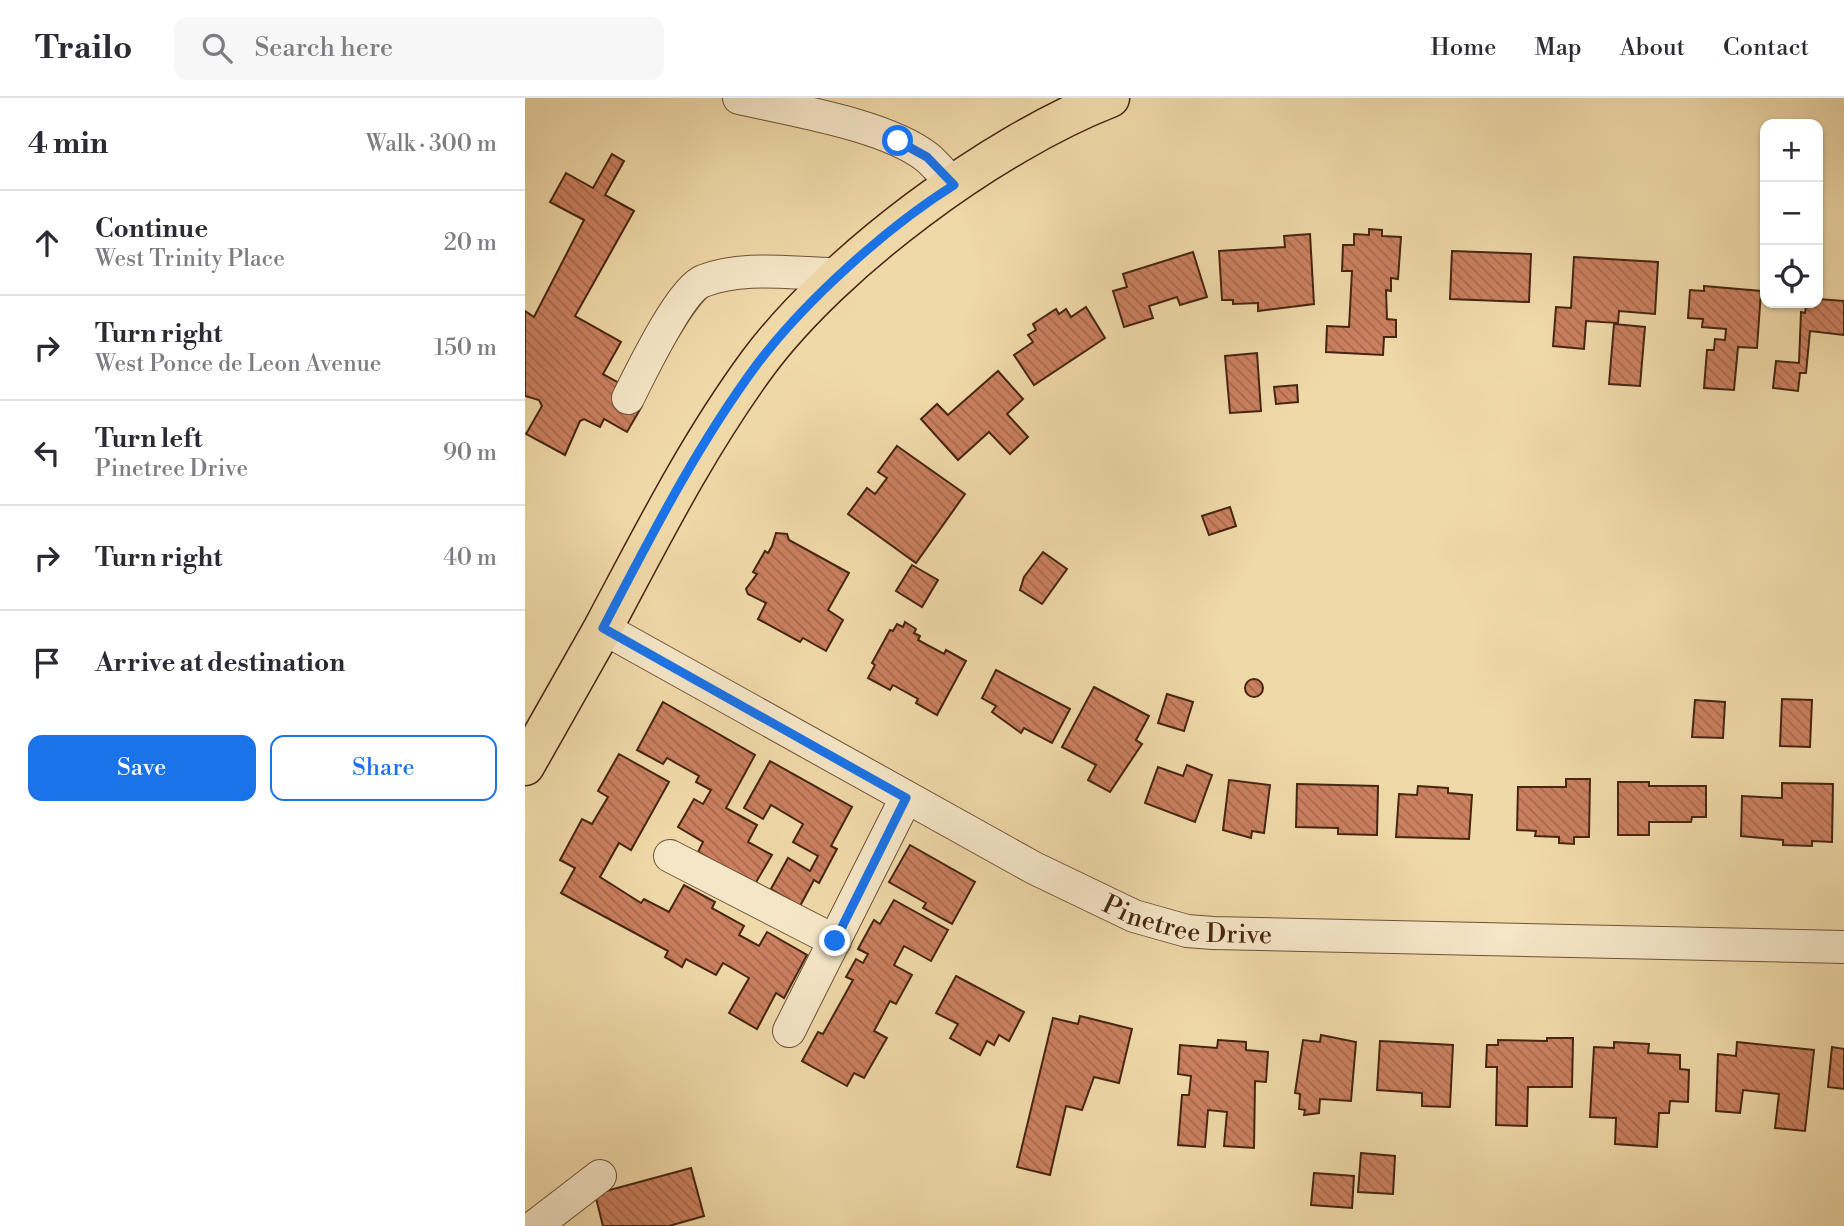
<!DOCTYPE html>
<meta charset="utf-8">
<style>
body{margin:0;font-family:"Libre Bodoni",serif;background:#f7f7f7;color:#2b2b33}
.controls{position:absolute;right:21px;top:21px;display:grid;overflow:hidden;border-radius:14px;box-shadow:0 2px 5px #0004}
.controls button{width:63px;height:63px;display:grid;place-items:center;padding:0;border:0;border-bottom:2px solid #e1e1e2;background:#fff;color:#2b2b33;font:35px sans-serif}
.stop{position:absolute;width:21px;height:21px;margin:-16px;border:5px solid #1a73e8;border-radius:50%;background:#fff}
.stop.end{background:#1a73e8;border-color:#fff;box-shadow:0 2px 7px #0008}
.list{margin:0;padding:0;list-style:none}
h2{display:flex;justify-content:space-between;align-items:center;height:91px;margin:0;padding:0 28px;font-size:30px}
h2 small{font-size:23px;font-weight:400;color:#7c7c81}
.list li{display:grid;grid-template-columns:46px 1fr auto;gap:21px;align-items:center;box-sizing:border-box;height:105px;padding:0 28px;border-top:2px solid #e1e1e2}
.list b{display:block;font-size:26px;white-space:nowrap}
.list p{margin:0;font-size:23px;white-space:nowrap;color:#7c7c81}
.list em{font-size:23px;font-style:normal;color:#7c7c81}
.actions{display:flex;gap:14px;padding:21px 28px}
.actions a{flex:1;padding:16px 0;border:2px solid #1a73e8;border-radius:14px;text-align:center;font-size:24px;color:#1a73e8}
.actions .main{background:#1a73e8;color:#fff}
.icon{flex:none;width:38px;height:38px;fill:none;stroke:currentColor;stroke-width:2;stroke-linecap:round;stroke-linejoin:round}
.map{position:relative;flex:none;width:1319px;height:1128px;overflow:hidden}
header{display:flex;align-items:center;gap:42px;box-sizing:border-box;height:98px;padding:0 35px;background:#fff;border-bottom:2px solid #e1e1e2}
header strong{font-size:33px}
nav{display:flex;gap:38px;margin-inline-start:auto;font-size:24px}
.search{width:490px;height:63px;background:#f7f7f7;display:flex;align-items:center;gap:18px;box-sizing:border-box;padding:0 24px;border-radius:14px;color:#7c7c81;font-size:26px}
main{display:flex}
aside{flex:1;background:#fff}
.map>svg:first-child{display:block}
.building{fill:url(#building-back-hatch);stroke:#462511;stroke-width:2}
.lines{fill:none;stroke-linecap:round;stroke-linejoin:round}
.minor-casing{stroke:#705237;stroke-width:34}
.major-casing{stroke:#462511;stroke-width:41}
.minor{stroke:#f5e6c7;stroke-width:32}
.major{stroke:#f0d9a9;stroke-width:38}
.route{stroke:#1a73e8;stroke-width:9}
.labels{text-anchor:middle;stroke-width:7;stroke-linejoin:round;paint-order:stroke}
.street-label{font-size:26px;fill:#462511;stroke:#f5e6c7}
</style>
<header>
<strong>Trailo</strong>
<div class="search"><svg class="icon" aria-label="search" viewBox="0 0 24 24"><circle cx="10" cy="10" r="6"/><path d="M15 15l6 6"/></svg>Search here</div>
<nav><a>Home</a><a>Map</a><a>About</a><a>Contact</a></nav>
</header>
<main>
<aside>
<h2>4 min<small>Walk · 300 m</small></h2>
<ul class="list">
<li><svg class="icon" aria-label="ahead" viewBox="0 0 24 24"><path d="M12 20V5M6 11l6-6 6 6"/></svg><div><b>Continue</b><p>West Trinity Place</p></div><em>20 m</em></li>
<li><svg class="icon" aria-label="right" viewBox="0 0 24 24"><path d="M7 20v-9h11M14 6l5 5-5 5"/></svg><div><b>Turn right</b><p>West Ponce de Leon Avenue</p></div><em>150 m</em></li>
<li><svg class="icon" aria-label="left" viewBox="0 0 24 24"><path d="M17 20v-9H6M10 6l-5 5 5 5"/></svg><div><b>Turn left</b><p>Pinetree Drive</p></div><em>90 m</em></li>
<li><svg class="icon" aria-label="right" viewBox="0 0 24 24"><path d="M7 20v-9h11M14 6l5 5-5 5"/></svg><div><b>Turn right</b></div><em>40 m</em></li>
<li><svg class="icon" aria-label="arrive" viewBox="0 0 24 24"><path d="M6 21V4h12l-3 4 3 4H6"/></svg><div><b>Arrive at destination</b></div></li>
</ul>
<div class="actions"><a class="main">Save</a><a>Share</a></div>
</aside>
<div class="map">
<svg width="1319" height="1128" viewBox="0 0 1319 1128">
<defs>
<pattern id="building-back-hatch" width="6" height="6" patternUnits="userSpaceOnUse" patternTransform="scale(1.75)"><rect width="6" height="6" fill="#cb8060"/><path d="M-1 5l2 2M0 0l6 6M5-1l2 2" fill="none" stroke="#a7694e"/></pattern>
</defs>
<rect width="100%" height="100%" fill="#f0d9a9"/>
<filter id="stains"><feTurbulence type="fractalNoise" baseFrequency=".00286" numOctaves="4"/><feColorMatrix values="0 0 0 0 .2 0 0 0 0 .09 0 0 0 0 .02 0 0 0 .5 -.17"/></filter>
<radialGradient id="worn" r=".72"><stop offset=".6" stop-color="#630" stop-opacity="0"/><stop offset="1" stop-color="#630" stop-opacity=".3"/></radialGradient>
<!-- building -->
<g class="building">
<polygon points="87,56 99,63 80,97 109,113 50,218 96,244 78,276 94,285 90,293 117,308 102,334 79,321 75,329 59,321 55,323 40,357 1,336 17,308 14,302 0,298 0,213 9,219 59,122 25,104 41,75 68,90"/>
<polygon points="844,131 857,132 857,138 876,139 873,181 866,180 866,193 861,192 862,221 871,222 871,239 859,239 858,257 801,254 802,228 824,229 827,173 817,173 818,147 829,147 829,136 844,137"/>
<polygon points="785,136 789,206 733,213 733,205 708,206 708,202 697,202 694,153 760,149 759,138"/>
<polygon points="927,153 1006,156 1004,204 925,201"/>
<polygon points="668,154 682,199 655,207 652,199 624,208 628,220 599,229 588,193 602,189 598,176"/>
<polygon points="1049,159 1133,164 1130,216 1094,213 1093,225 1061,223 1059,251 1028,248 1031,209 1046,210"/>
<polygon points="1179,188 1236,193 1232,250 1213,249 1209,292 1179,290 1182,252 1189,252 1190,241 1200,242 1201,231 1177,229 1178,221 1163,220 1165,192 1179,193"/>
<polygon points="1293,201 1319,203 1319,237 1285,233 1281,275 1275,275 1273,293 1248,290 1251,263 1274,265 1276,214 1280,215 1281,208 1290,208"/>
<polygon points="561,209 580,240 509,287 489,257 508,244 503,237 511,232 508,226 531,211 534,216 541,211 546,219"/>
<polygon points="1089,226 1120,229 1115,288 1084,286"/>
<polygon points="732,255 736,313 705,315 700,258"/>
<polygon points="473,273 498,301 482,316 503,339 485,356 464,334 433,362 396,321 412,306 423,317"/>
<polygon points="772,287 773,304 751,306 749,289"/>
<polygon points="372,348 440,396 391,465 323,416 342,390 350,396 362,380 353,374"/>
<polygon points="705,409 711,428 684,437 677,418"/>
<polygon points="251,435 262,436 264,442 324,475 303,512 318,522 301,553 278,540 275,544 233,521 241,505 223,496 221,491 232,476 228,474 240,453 243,455 247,448"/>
<polygon points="518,454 542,471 517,506 495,492 499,479"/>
<polygon points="387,467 413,482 397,509 371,493"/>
<polygon points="380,524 391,531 389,535 395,538 393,542 419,556 421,552 441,563 412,617 391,605 393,601 368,587 365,592 343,580 350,567 347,565 365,532 368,533 372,526 378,529"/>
<polygon points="471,572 545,611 527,645 499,630 496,635 467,614 471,608 457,600"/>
<circle cx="729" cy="590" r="9"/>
<polygon points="569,589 624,618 611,642 617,646 585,694 563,682 571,667 537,649"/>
<polygon points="642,596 668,604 659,633 633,625"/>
<polygon points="1257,601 1287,602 1285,649 1255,648"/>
<polygon points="1170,602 1200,604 1198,640 1167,639"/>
<polygon points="138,604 230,657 201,710 232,727 223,744 247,757 230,786 173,754 178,744 153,729 169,701 178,706 186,692 171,684 174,678 142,660 138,666 112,652"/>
<polygon points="94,656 144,684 106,752 94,745 75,779 116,805 119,801 144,814 159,787 190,804 187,810 219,828 214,837 234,848 242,834 282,857 259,900 251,895 232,931 204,915 224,880 198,865 191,877 161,861 157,869 140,859 143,853 36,795 50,770 35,762 57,721 67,726 83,699 73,693"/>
<polygon points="245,663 327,709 306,748 312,751 294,785 289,782 275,808 246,791 263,760 285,773 293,758 268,744 278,726 246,707 238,721 219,710"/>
<polygon points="662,667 687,677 670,724 620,705 633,669 658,678"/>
<polygon points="1041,681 1065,681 1064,739 1049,739 1049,746 1034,745 1034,739 1010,738 1011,733 992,732 993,689 1041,689"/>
<polygon points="704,682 745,687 739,735 727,733 726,740 698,732"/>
<polygon points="1093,684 1124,684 1124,688 1181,688 1181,719 1167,719 1166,724 1124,724 1124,737 1093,737"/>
<polygon points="1257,685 1308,686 1307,744 1287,743 1287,748 1258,747 1258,742 1216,738 1217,698 1257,700"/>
<polygon points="772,686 853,688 852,737 813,736 813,730 771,729"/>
<polygon points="893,688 923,690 923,695 947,697 944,741 871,739 874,696 892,697"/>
<polygon points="385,747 450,784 427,826 398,810 401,805 364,784"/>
<polygon points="369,802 423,832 406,863 379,848 369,867 387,877 371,906 365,903 349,933 362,940 339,980 329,975 322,988 277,963 293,934 298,936 328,882 321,879 331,861 338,865 343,856 333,851 345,829 349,822 355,826"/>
<polygon points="431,878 499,914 484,943 474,937 469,947 462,943 455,957 425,940 433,926 411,915"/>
<polygon points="555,918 607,931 594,985 569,979 557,1012 541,1008 525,1077 492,1069 528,920 553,926"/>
<polygon points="796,937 831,944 826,1003 795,1001 794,1015 779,1017 780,1012 774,1011 775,996 770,995 778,942 795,944"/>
<polygon points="1022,940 1048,940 1047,989 1003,989 1002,1028 971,1027 972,969 961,969 962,947 973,947 973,942 1022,943"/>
<polygon points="693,942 721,944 721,952 743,954 741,984 730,983 729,1050 699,1048 702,1014 683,1012 680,1049 653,1047 657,997 664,997 666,978 653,976 655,947 692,950"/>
<polygon points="855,943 928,947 925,1009 897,1008 897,995 852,992"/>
<polygon points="1089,944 1124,946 1123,955 1155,957 1155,971 1164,972 1163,1004 1145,1003 1144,1015 1134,1015 1132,1049 1090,1046 1091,1020 1065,1019 1069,949 1089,950"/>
<polygon points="1212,944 1289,952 1280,1033 1250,1030 1254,996 1218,992 1215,1015 1191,1013 1193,956 1211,958"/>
<polygon points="1307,949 1319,951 1319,991 1303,989"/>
<polygon points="836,1055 870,1058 868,1096 833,1094"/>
<polygon points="166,1070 179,1118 144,1128 78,1128 70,1096"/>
<polygon points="789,1075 829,1078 827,1110 786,1107"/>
</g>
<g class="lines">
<defs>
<g id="minor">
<path d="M 214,0 C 266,12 362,27 403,60 C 412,68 420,78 429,87"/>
<path d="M 103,300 C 115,276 156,191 178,183 C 221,166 273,177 318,176"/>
<path id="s1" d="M 78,530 L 509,770 L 609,818 L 662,833 L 688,835 L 1319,849"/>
<polyline points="145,758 310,843"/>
<polyline points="264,933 381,700"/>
<polyline points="10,1128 75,1078"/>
</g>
<path id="major" d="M 0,668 C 26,622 52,576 78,530 C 126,440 172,348 233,265 C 309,163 467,46 585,0"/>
</defs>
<!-- minor casing -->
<use href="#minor" class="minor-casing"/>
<!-- major casing -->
<use href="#major" class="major-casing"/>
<!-- minor -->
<use href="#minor" class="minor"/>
<!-- major -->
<use href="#major" class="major"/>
</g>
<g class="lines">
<!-- route -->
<path class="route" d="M 310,843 L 381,700 L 78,530 C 125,440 172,347 233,265 C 281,202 362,129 429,87 L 402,59 L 373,43"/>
</g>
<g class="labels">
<!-- street labels -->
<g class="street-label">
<text dy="9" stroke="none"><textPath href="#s1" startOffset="658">Pinetree Drive</textPath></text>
</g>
</g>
<rect width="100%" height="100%" filter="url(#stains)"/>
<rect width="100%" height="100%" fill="url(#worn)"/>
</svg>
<div class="controls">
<button>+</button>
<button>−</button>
<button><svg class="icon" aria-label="locate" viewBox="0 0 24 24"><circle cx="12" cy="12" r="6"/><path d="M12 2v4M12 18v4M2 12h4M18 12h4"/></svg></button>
</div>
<div class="stop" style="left:373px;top:43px"></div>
<div class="stop end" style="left:310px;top:843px"></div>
</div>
</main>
